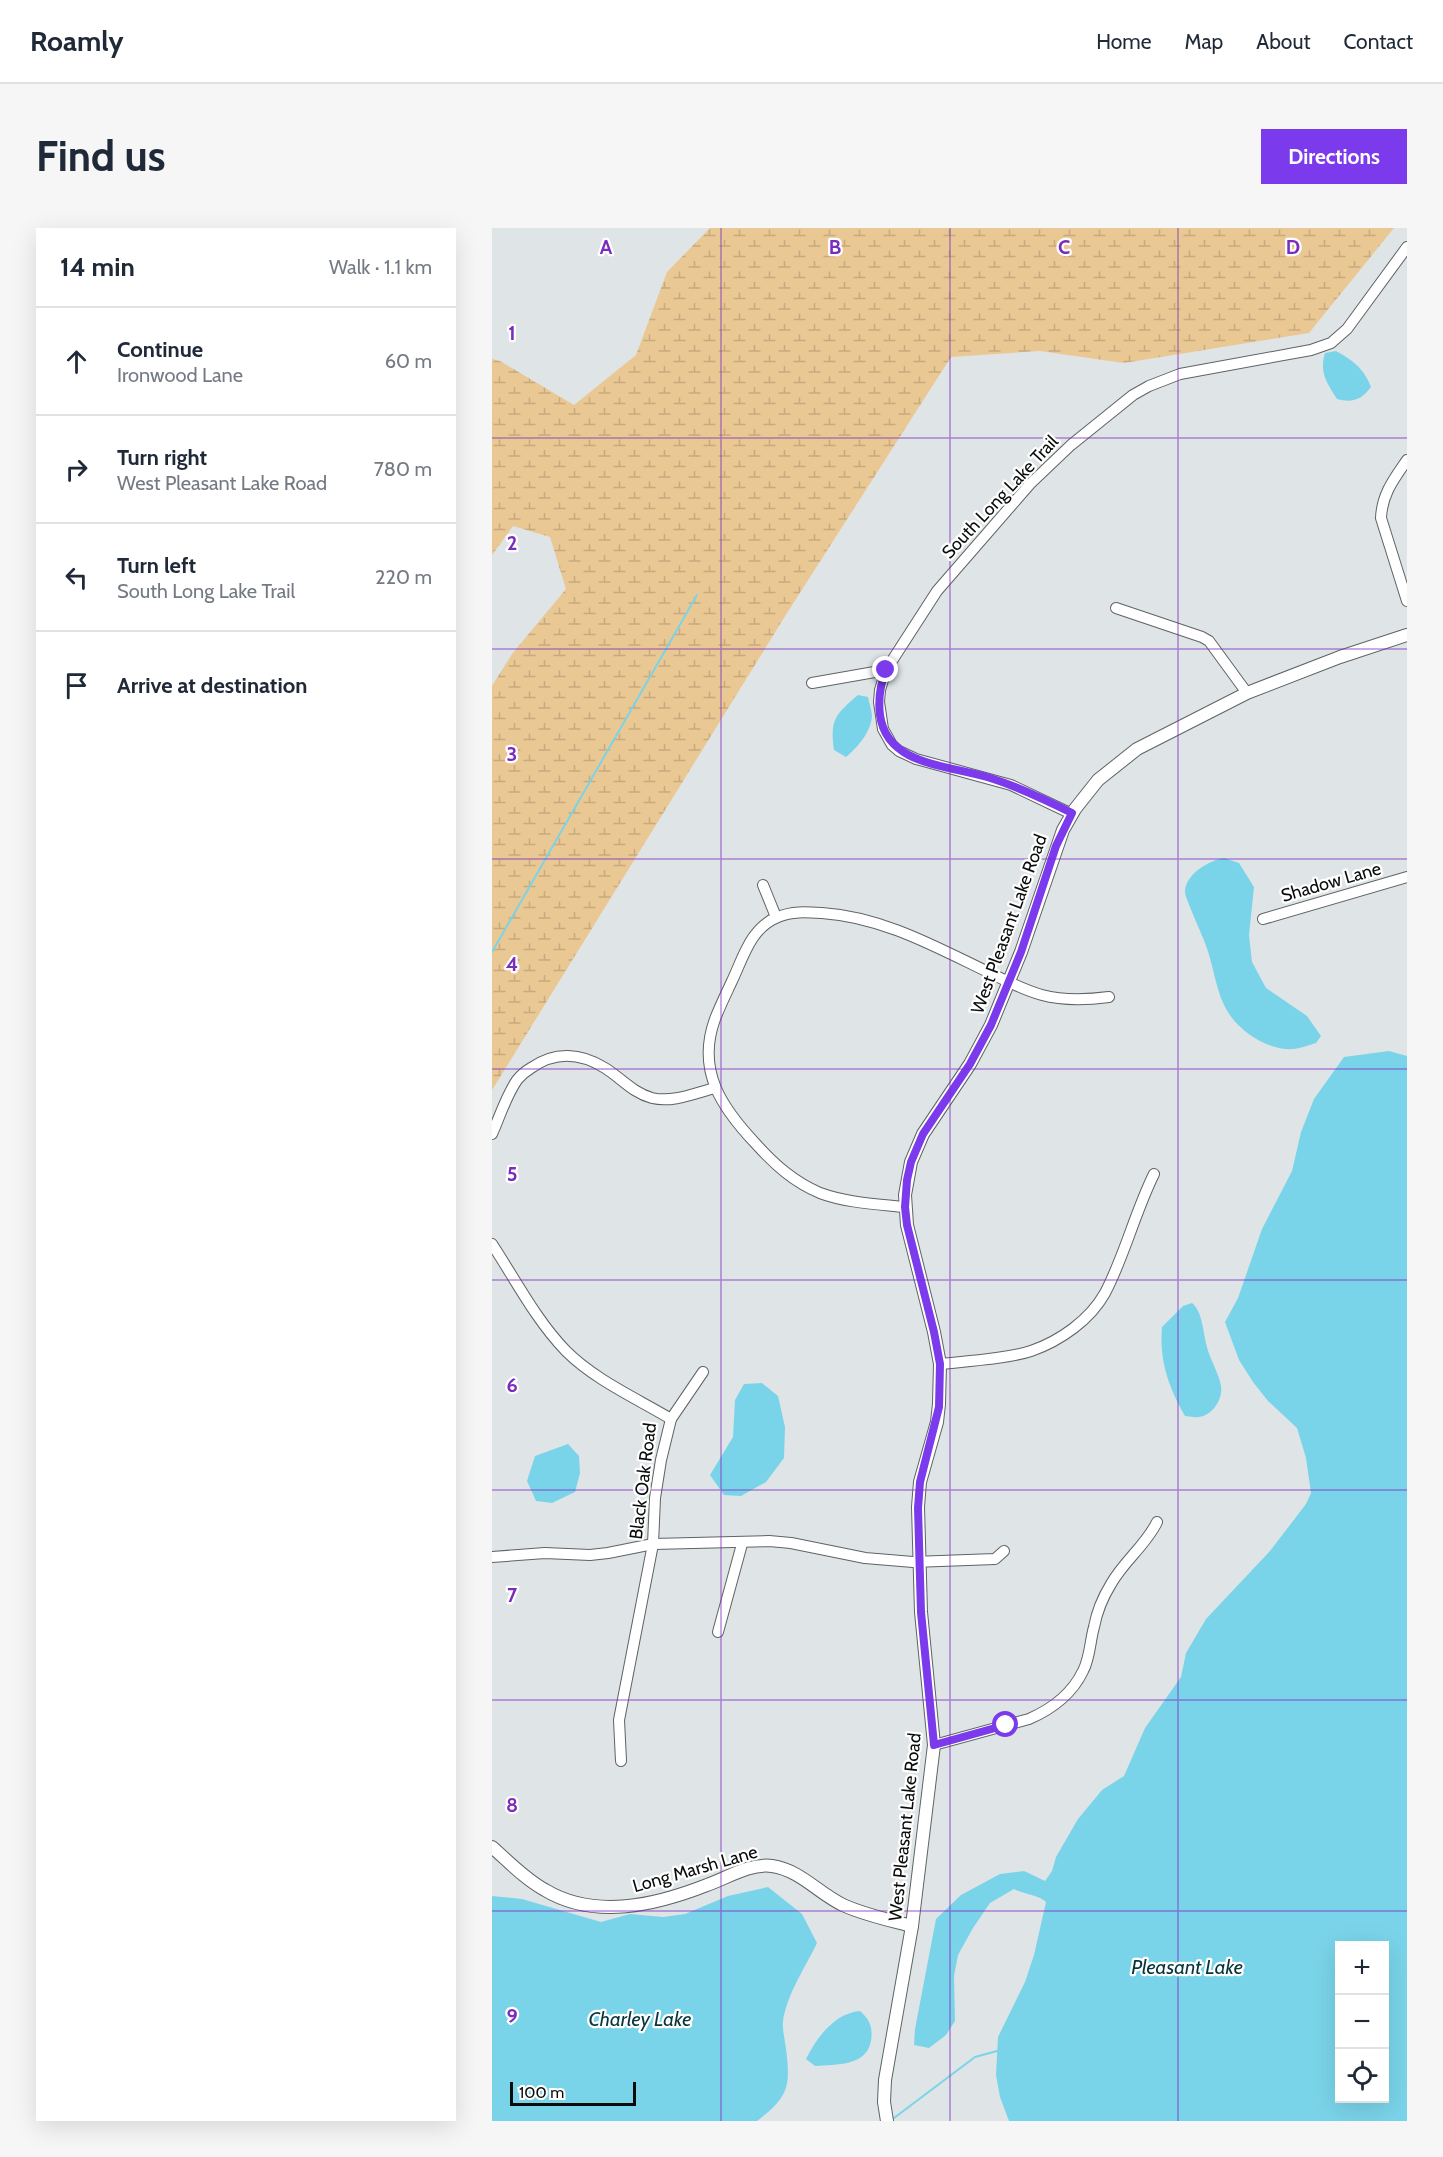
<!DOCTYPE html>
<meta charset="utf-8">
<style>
body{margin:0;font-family:Cabin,sans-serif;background:#f6f6f7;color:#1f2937}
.controls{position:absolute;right:18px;bottom:18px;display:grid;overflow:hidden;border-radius:0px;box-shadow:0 6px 24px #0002}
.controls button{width:54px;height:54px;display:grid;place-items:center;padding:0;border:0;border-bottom:2px solid #e0e1e3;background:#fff;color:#1f2937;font:30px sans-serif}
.scale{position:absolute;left:18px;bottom:15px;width:126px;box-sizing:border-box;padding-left:6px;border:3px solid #0a0c0c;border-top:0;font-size:16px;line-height:21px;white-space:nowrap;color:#0a0c0c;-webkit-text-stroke:4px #fff;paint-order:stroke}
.stop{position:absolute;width:18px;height:18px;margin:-14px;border:4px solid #7c3aed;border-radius:50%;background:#fff}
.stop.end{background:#7c3aed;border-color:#fff;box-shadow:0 2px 6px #0008}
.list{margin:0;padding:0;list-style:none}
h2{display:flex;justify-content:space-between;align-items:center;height:78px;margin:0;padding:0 24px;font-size:26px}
h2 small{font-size:20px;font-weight:400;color:#747a83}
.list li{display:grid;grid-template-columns:39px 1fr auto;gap:18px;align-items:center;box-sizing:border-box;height:108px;padding:0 24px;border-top:2px solid #e0e1e3}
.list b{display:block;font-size:22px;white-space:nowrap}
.list p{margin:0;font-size:20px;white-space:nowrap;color:#747a83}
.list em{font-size:20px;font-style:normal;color:#747a83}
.icon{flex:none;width:33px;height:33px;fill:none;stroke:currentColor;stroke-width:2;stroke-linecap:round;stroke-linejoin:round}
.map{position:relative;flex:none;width:915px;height:1893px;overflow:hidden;border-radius:0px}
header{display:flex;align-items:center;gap:36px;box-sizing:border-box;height:84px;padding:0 30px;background:#fff;border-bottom:2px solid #e0e1e3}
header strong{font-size:28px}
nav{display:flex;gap:33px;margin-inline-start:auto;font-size:21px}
.intro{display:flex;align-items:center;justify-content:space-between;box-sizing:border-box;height:144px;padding:0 36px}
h1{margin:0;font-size:42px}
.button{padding:15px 27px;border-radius:0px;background:#7c3aed;color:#fff;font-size:21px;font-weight:700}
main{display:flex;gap:36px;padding:0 36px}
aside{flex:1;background:#fff;border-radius:0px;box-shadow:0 6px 24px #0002}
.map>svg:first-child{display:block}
.wetland{fill:url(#wetland-marsh)}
.water{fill:#7ad4e9;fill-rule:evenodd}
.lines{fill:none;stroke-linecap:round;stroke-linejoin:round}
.stream{stroke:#7ad4e9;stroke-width:2}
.minor-casing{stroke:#5e6364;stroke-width:12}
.tertiary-casing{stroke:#5e6364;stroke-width:14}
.minor{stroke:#fff;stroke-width:10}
.tertiary{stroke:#fff;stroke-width:12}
.route{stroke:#7c3aed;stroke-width:8}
.grid{fill:none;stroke:#7b2cbf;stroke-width:1.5;stroke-opacity:0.55}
.labels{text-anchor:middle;stroke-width:4.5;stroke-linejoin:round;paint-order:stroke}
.street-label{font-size:18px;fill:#0a0c0c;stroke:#fff}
.water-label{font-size:20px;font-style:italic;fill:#07353d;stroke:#fff}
.grid-label{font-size:20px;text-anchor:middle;font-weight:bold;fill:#7b2cbf;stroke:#fff;stroke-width:4.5;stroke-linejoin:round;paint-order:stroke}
</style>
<header>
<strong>Roamly</strong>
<nav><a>Home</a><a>Map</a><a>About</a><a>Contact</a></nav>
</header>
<div class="intro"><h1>Find us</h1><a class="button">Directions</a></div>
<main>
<aside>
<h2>14 min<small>Walk · 1.1 km</small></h2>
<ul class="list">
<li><svg class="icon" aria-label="ahead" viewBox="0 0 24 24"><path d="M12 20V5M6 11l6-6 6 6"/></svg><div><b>Continue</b><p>Ironwood Lane</p></div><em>60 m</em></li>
<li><svg class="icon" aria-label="right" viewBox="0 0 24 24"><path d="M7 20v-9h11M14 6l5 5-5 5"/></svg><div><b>Turn right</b><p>West Pleasant Lake Road</p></div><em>780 m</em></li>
<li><svg class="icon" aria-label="left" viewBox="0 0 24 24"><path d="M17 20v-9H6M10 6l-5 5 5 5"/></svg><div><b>Turn left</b><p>South Long Lake Trail</p></div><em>220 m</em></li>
<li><svg class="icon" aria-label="arrive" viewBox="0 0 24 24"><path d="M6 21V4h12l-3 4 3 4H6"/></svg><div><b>Arrive at destination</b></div></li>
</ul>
</aside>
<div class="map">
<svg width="915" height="1893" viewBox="0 0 915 1893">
<defs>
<pattern id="wetland-marsh" width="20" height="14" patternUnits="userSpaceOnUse" patternTransform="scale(1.5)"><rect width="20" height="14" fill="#eac894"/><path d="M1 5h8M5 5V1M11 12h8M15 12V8" fill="none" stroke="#c7ab7e"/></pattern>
</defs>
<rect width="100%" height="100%" fill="#dfe4e6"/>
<!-- wetland -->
<polygon class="wetland" points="218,0 902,0 817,105 632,135 548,123 459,129 295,385 0,862 0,458 20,426 74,361 58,309 21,298 0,327 0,131 8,133 82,177 144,127 175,44"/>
<!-- water -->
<g class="water">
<path d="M 844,123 C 860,132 872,140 879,159 C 869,172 861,175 845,171 C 835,155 827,144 833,125 Z"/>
<path d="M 366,467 L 376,469 C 377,475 380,483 380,488 C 379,504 365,520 354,529 L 342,522 C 338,491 343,487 366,467 Z"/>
<path d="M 732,630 L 747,635 L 762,659 L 757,707 L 760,734 L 774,760 L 815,788 L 829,808 L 824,815 C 817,817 809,820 802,821 C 774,823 743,801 732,777 C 723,758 721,735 713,715 C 710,706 693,670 693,664 C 693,646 718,632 732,630 Z"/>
<path d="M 897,823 L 915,828 L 915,1893 L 517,1893 L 508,1869 L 504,1847 L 506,1809 L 533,1754 L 542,1727 L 554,1674 C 547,1667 532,1666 522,1661 L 498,1675 L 481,1700 L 466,1727 L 462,1748 L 463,1793 L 454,1807 L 437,1820 L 422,1817 L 423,1801 L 444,1691 L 469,1667 L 508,1646 L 532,1643 L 553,1653 L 560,1643 L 564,1629 L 586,1591 L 610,1562 L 632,1548 L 653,1500 L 689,1449 L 694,1425 L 714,1391 L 778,1323 L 814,1276 L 819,1265 L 814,1230 L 805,1200 L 776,1173 L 761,1154 L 747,1132 L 733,1094 L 746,1070 L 770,1001 L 800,943 L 809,904 L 822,871 L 852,829 ZM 848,1718 L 892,1718 L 892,1870 L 848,1870 Z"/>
<path d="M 700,1075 C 711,1084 711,1105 715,1119 C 718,1131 727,1146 729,1158 C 731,1171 721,1187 707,1189 C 703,1190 698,1188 693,1188 C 677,1160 667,1133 670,1099 L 691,1078 Z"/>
<polygon points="270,1155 286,1168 293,1199 292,1230 274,1254 249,1268 232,1267 218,1247 241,1209 243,1172 252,1156"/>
<polygon points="76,1216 87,1228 88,1245 83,1264 60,1275 44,1273 35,1253 43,1228"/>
<path d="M 276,1659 L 310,1686 L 325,1715 C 313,1740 295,1766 291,1793 C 290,1801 293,1812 294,1821 C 299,1859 296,1869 265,1893 L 0,1893 L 0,1668 L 30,1671 L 109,1694 L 138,1686 L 171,1689 L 193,1686 L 236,1668 Z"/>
<path d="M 368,1783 C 378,1792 381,1799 379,1813 C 374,1839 344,1836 323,1838 L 314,1831 C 325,1809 343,1785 368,1783 Z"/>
</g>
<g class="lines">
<!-- stream -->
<g class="stream">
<polyline points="0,724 205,367"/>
<polyline points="402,1890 483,1829 505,1823"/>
</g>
<defs>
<g id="minor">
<path d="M 915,232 C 902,251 890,266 889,290 L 915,373"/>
<polyline points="624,380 710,409 717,413 755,465"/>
<polyline points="320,455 394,442"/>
<polyline points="580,586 519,557 424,531 407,523 400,517 391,501 387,474 388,462 394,442 445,363 538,256 579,217 641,167 657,158 688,146 819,122 839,115 855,101 915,19"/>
<polyline points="271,657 284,689"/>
<polyline points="771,691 915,649"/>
<path d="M 0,906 C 8,888 14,868 25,852 C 29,847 34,843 39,840 C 63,823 89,825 113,840 C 129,850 141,865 160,870 C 181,875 203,865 223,860"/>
<path d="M 413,979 C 385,976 355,975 328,965 C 302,954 283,937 264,916 C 230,880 204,843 223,791 C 228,778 234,766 240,753 C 251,730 259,699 286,689 C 300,683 314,684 330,685 C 390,689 442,718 496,744 C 513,752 531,762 550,767 C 572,773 594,772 617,769"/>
<path d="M 0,1016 C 23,1051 44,1092 74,1123 C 103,1152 144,1170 179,1191"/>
<path d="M 448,1136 C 474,1133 515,1131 539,1123 C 568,1113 598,1092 613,1065 C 633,1027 643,984 662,946"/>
<polyline points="0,1329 53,1325 98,1327 116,1325 161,1316 277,1313 299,1315 373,1330 421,1334 503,1331 512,1323"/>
<polyline points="226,1404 250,1316"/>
<path d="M 442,1517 L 537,1491 C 560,1481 580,1466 591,1443 C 598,1430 598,1413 602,1399 C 605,1383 611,1369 619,1356 C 632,1333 654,1317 665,1294"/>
<polyline points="129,1533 127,1492 161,1316 163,1270 169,1232 179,1191 211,1144"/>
</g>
<g id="tertiary">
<path d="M 0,1619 C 17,1634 33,1651 53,1662 C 103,1692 164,1677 215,1657 C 235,1650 258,1635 280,1638 C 308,1642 326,1665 351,1677 C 373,1687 397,1692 420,1698"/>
<polyline points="395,1893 392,1874 393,1852 420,1698 442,1517 429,1384 426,1279 428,1254 445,1194 447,1176 448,1136 442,1104 415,997 413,967 419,934 431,906 478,836 499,797 529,724 571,602 583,581 606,552 645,521 755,465 848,429 915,407"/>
</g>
</defs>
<!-- minor casing -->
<use href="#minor" class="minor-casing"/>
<!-- tertiary casing -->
<use href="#tertiary" class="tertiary-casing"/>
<!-- minor -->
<use href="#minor" class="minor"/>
<!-- tertiary -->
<use href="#tertiary" class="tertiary"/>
</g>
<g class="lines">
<!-- route -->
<path class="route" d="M 394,442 C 388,457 386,471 388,487 C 395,538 456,537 495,549 C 525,558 552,571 580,585 L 564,618 L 529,724 L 499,797 L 478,836 L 431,906 L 419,934 L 415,952 L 413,979 L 415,997 L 442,1104 L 448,1136 L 447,1179 L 428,1254 L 426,1280 L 429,1384 L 442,1517 L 514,1497"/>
</g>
<!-- grid -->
<path class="grid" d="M 229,0 L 229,1893M 458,0 L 458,1893M 686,0 L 686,1893M 0,210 L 915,210M 0,421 L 915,421M 0,631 L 915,631M 0,841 L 915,841M 0,1052 L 915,1052M 0,1262 L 915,1262M 0,1472 L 915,1472M 0,1683 L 915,1683"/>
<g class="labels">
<!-- street labels -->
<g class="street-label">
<text transform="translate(508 269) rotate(-47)" y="6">South Long Lake Trail</text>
<text transform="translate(839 654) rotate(-16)" y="6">Shadow Lane</text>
<text transform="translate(517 696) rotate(-70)" y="6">West Pleasant Lake Road</text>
<text transform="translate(151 1253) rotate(-83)" y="6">Black Oak Road</text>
<text transform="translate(413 1599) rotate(-84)" y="6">West Pleasant Lake Road</text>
<text transform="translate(203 1641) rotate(-16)" y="6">Long Marsh Lane</text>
</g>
<!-- water labels -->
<g class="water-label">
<text x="695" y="1746">Pleasant Lake</text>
<text x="148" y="1798">Charley Lake</text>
</g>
</g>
<g class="grid-label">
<text x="114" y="26">A</text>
<text x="343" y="26">B</text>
<text x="572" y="26">C</text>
<text x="801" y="26">D</text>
<text x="20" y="112">1</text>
<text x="20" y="322">2</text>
<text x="20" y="533">3</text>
<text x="20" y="743">4</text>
<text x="20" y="953">5</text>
<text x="20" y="1164">6</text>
<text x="20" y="1374">7</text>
<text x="20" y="1584">8</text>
<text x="20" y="1795">9</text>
</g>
</svg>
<div class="controls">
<button>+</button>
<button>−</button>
<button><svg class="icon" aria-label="locate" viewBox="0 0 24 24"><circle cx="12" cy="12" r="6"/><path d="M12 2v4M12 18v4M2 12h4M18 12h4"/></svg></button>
</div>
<div class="scale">100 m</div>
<div class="stop" style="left:514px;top:1497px"></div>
<div class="stop end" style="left:394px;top:442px"></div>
</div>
</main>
